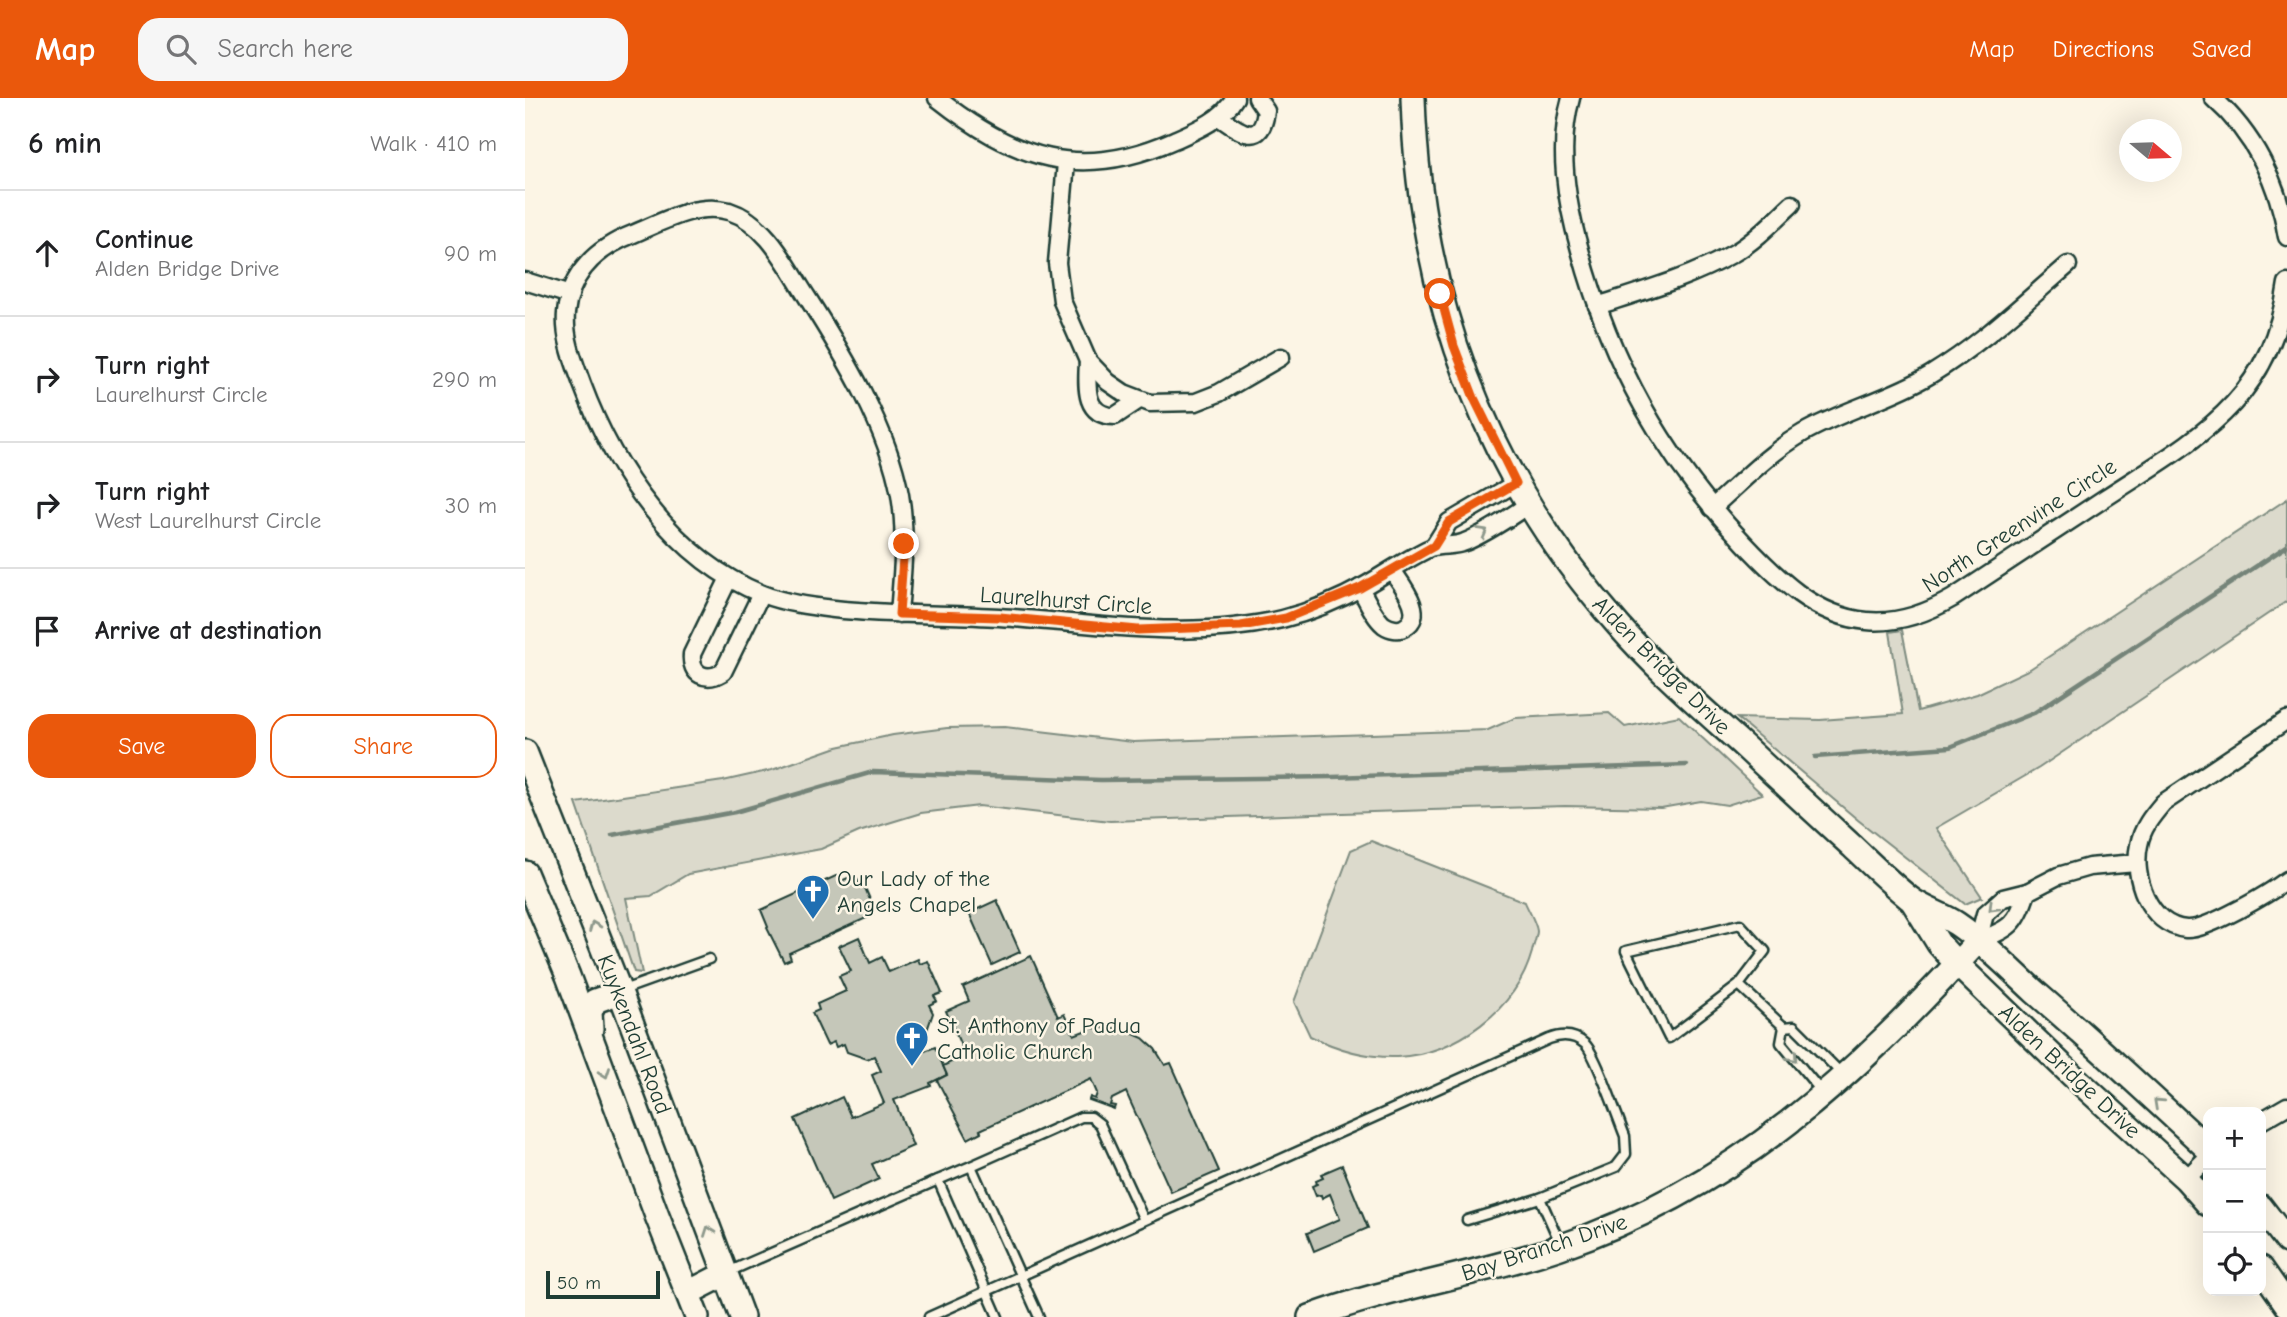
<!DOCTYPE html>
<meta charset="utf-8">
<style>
body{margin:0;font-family:"Comic Neue",sans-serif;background:#f6f6f6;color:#202124}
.controls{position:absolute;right:21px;bottom:21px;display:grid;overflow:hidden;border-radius:14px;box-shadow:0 7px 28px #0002}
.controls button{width:63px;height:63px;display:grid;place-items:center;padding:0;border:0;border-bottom:2px solid #e0e0e0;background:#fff;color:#202124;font:35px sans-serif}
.compass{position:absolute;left:1594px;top:21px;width:63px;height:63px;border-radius:50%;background:#fff;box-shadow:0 7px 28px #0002;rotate:109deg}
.scale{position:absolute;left:21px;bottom:18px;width:114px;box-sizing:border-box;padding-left:7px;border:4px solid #1f3d34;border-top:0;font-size:19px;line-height:24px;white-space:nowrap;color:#1f3d34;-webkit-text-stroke:5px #fcf5e5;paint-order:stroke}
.stop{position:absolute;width:21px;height:21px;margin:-16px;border:5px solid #ea580c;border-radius:50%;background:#fff}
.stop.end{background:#ea580c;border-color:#fff;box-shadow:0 2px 7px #0008}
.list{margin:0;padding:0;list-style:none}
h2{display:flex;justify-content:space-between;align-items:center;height:91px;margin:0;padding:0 28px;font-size:30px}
h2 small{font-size:23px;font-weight:400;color:#757577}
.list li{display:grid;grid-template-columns:46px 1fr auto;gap:21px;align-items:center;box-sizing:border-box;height:126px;padding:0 28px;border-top:2px solid #e0e0e0}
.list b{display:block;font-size:26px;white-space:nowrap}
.list p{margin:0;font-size:23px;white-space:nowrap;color:#757577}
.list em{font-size:23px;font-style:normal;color:#757577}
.actions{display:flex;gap:14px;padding:21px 28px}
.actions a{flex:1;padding:16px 0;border:2px solid #ea580c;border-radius:21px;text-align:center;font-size:24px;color:#ea580c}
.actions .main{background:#ea580c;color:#fff}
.icon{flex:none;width:38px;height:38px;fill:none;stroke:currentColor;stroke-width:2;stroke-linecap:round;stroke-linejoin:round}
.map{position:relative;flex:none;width:1762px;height:1219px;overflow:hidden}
header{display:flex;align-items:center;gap:42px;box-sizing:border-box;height:98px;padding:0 35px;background:#ea580c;color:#fff}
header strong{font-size:33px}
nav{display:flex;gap:38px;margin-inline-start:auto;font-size:24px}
.search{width:490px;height:63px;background:#f6f6f6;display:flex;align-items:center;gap:18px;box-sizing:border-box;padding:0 24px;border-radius:21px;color:#757577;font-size:26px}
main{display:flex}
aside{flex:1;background:#fff}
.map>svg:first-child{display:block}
.green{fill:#dcdacc;stroke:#7e8c80;stroke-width:2}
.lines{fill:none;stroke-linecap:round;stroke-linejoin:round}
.stream{stroke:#758479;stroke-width:4.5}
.building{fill:#c5c7b9;stroke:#1f3d34;stroke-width:2}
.lane-casing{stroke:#1f3d34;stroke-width:13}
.street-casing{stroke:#1f3d34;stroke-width:21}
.secondary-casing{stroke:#1f3d34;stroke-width:28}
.lane{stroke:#fcf5e5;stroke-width:8}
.street{stroke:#fcf5e5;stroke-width:16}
.secondary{stroke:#fcf5e5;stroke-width:23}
.oneway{stroke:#8e998c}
.route{stroke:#ea580c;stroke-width:9}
.labels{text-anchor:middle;stroke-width:5;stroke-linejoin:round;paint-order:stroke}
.street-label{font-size:23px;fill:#1f3d34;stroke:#fcf5e5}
.poi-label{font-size:23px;fill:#1f3d34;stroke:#fcf5e5;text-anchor:start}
</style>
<header>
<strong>Map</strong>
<div class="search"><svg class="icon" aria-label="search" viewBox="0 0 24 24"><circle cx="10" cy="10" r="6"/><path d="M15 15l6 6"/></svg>Search here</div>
<nav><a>Map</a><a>Directions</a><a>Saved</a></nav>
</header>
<main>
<aside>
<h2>6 min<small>Walk · 410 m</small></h2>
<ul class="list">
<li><svg class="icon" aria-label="ahead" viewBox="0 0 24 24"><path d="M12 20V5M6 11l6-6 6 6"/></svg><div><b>Continue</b><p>Alden Bridge Drive</p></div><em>90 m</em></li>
<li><svg class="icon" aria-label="right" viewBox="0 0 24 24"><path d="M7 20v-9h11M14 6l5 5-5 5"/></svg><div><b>Turn right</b><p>Laurelhurst Circle</p></div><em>290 m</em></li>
<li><svg class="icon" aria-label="right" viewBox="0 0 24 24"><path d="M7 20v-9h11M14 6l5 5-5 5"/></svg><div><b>Turn right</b><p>West Laurelhurst Circle</p></div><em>30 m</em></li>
<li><svg class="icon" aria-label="arrive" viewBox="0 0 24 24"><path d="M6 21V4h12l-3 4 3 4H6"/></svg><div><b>Arrive at destination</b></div></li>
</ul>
<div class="actions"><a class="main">Save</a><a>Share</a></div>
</aside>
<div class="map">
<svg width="1762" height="1219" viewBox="0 0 1762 1219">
<rect width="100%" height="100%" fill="#fcf5e5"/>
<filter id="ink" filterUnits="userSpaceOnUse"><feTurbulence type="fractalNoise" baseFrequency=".0143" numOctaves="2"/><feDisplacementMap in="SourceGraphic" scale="14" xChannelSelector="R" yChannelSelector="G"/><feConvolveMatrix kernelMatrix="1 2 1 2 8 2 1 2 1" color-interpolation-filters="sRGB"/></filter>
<g filter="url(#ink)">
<!-- green -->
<g class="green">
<polygon points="1762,401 1762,503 1514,670 1411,730 1457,799 1440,806 1333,722 1212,620 1295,622 1378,616 1365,534 1377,532 1393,613 1452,596 1505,571"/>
<polygon points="1084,615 1100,629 1154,618 1237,696 1202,707 1176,703 1136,710 1040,708 906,712 585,723 454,708 396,715 334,734 296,751 163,776 126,798 101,800 117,875 109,874 51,705 198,683 247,672 312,649 368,637 422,630 480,629 608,644 963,632 990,620"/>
<path d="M 846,743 L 1000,804 C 1003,812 1011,824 1012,833 C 1012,839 1008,848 1007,854 C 991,912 931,956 872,959 C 841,960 812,951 785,938 L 769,904 L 826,752 Z"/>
</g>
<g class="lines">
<!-- stream -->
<g class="stream">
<polyline points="1290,659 1425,649 1509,615 1762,448"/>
<polyline points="87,737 210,714 348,674 576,682 807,679 1162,667"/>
</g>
</g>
<!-- building -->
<g class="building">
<polygon points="313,777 316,783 330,777 335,787 338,785 346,804 343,805 348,817 264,855 266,861 259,864 242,830 243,829 236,812"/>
<polygon points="472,802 495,854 467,867 444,815"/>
<polygon points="334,839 345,865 357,859 364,874 393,861 395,866 403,863 417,895 409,898 412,903 404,907 408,915 401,935 393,939 400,953 410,949 422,977 405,985 406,988 369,1002 388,1048 347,1066 354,1081 306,1103 270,1021 317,999 326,1019 359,1005 347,977 356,973 349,958 342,961 322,954 319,946 311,949 309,944 302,947 287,915 294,912 292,906 321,893 314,878 326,873 314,848"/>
<polygon points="506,858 533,919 539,916 549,937 567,930 595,930 618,940 630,951 640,967 646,965 694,1073 646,1094 601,994 587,1001 585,1007 590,1008 589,1011 564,1002 565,999 570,1001 572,995 566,981 455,1032 456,1034 443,1041 412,982 422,977 418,968 440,957 421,913 444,903 438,889"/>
<polygon points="817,1067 843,1130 789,1153 782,1135 815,1121 805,1096 797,1100 796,1097 791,1098 787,1088 792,1086 791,1083 798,1080 796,1076"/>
</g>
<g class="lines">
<defs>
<g id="lane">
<polyline points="1214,887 1240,853 1215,826 1101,853 1144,940 1214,887 1259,929"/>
<polyline points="98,892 184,861"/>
<polyline points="1296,993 1256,945 1259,929 1269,928 1318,977"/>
<polyline points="446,1068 556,1019 566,1019 575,1026 619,1122"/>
<polyline points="413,1082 446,1068 514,1219"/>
<polyline points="1015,1100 1035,1145"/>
<polyline points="203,1174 413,1082 473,1219"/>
<path d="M 404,1219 L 1024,941 C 1037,936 1049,936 1060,946 C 1071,956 1093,1021 1100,1038 L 1101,1056 L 1091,1069 L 1015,1100 L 942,1122"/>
</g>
<g id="street">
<path d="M 412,0 C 489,61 555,84 649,42 C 672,32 697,22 710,0"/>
<path d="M 1046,0 C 1032,49 1041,103 1055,152 C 1086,266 1138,359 1219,445 C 1253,481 1290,518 1342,523 C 1372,526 1402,515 1428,500 C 1478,467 1529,434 1580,400 C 1670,341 1746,305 1762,185"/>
<path d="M 1688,0 C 1729,36 1754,86 1762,139"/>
<path d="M 694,19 C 714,33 736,51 741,13 L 732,0"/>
<polyline points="541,65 532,165 537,203 563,263 583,284 599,295 625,305 671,304 694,295 756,259"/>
<polyline points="0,183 45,197"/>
<path d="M 1072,208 C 1118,193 1167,179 1209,155 C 1230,143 1249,123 1267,106"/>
<path d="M 563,263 C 562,287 558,318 590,318 L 614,302"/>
<path d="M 1187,410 C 1216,384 1244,355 1278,335 C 1318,312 1365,301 1405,277 C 1455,247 1499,205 1543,167"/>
<polyline points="909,448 924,424 991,385"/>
<path d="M 204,480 L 167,556 C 165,577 181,584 198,574 L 236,496"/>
<path d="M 835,490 C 842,502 849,519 859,527 C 865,531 874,533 880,529 C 902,516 876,486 867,472"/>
<path d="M 374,516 C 377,476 382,437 375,397 C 363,330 319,257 282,199 C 262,168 242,125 204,113 C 171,104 137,124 108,136 C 72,150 45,175 41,215 C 39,240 49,264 57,286 C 89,372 149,461 237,496 C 260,505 284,508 309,511 C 364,517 419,516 474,519 C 568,525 663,543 757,521 C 785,514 816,501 841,487 C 862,475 883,460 905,450 C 916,446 929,449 940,444 C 962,435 983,420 1003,407"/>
<path d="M 1762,622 L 1638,705 C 1627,718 1617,730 1614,747 C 1607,778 1623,827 1661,831 C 1681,833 1745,795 1762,782"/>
<polyline points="1453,843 1460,816 1478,800 1502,794 1533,778 1564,769 1611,765"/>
<path d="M 1453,843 C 1484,831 1492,827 1502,794"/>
<polyline points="1736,1023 1762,1008"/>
<polyline points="1661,1081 1683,1059"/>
</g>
<g id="secondary">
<path d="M 888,0 C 894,200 960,376 1093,527 C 1132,572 1178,611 1222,651 C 1257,684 1292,716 1328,749 C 1346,766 1364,784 1384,800 C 1398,811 1417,816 1432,826 C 1460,845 1485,871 1510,894 C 1569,945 1626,998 1683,1051"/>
<polyline points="0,654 95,894 217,1219"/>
<polyline points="0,775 43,878 132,1118 172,1219"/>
<polyline points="1388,804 1414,846 1432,866 1547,977 1661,1081 1683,1106"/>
<polyline points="66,931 65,914 70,903 95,894"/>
<polyline points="1736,1109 1762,1143"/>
<polyline points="1736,1170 1762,1207"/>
<polyline points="163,1195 200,1176"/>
<path d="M 785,1219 C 866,1189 953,1177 1035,1149 C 1213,1088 1328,979 1453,843"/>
</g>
</defs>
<!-- lane casing -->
<use href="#lane" class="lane-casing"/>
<!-- street casing -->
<use href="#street" class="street-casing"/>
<!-- secondary casing -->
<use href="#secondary" class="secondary-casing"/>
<!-- lane -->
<use href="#lane" class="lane"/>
<!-- street -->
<use href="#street" class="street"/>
<!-- secondary -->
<use href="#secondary" class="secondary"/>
</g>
<!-- one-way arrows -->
<defs><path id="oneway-chevron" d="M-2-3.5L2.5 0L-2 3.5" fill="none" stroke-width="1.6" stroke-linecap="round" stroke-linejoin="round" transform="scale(1.75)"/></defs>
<g class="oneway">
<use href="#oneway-chevron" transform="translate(958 434) rotate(-30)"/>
<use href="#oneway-chevron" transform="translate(1468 809) rotate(135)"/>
<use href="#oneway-chevron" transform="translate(69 828) rotate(-112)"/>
<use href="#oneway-chevron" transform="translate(1268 959) rotate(50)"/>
<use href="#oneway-chevron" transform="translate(80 975) rotate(70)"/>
<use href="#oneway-chevron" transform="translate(1633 1005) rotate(-137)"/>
<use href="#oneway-chevron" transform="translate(184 1133) rotate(-110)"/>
</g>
</g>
<g class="lines" filter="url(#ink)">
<!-- route -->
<polyline class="route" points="379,446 374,516 475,519 613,532 716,528 761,520 835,490 909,448 924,424 991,385 949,300 929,248 915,196"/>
</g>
<!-- icons -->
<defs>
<symbol id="church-pin" viewBox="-11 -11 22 30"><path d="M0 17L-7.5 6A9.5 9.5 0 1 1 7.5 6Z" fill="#1f6fb2" stroke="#fcf5e5"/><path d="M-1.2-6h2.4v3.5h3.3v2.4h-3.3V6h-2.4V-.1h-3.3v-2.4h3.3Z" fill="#fff"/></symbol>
</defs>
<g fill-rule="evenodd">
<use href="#church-pin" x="269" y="774" width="38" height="52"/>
<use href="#church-pin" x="368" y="921" width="38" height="52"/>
</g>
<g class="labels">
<!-- street labels -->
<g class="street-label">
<text transform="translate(1494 427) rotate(-33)" y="8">North Greenvine Circle</text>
<text transform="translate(541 502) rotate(4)" y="8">Laurelhurst Circle</text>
<text transform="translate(1137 567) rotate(45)" y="8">Alden Bridge Drive</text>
<text transform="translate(110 936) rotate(69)" y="8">Kuykendahl Road</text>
<text transform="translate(1545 973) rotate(43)" y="8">Alden Bridge Drive</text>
<text transform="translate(1019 1149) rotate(-18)" y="8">Bay Branch Drive</text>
</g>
<!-- poi labels -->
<g class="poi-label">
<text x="312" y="788">Our Lady of the<tspan x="312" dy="26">Angels Chapel</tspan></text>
<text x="412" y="935">St. Anthony of Padua<tspan x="412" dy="26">Catholic Church</tspan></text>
</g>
</g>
</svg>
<div class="controls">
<button>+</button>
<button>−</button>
<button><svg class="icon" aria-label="locate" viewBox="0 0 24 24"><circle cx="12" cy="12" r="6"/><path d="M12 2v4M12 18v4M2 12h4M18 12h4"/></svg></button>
</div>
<svg class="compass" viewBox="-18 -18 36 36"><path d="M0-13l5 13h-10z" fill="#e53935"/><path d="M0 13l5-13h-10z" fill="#757577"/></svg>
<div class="scale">50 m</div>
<div class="stop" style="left:915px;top:196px"></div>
<div class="stop end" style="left:379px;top:446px"></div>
</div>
</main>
